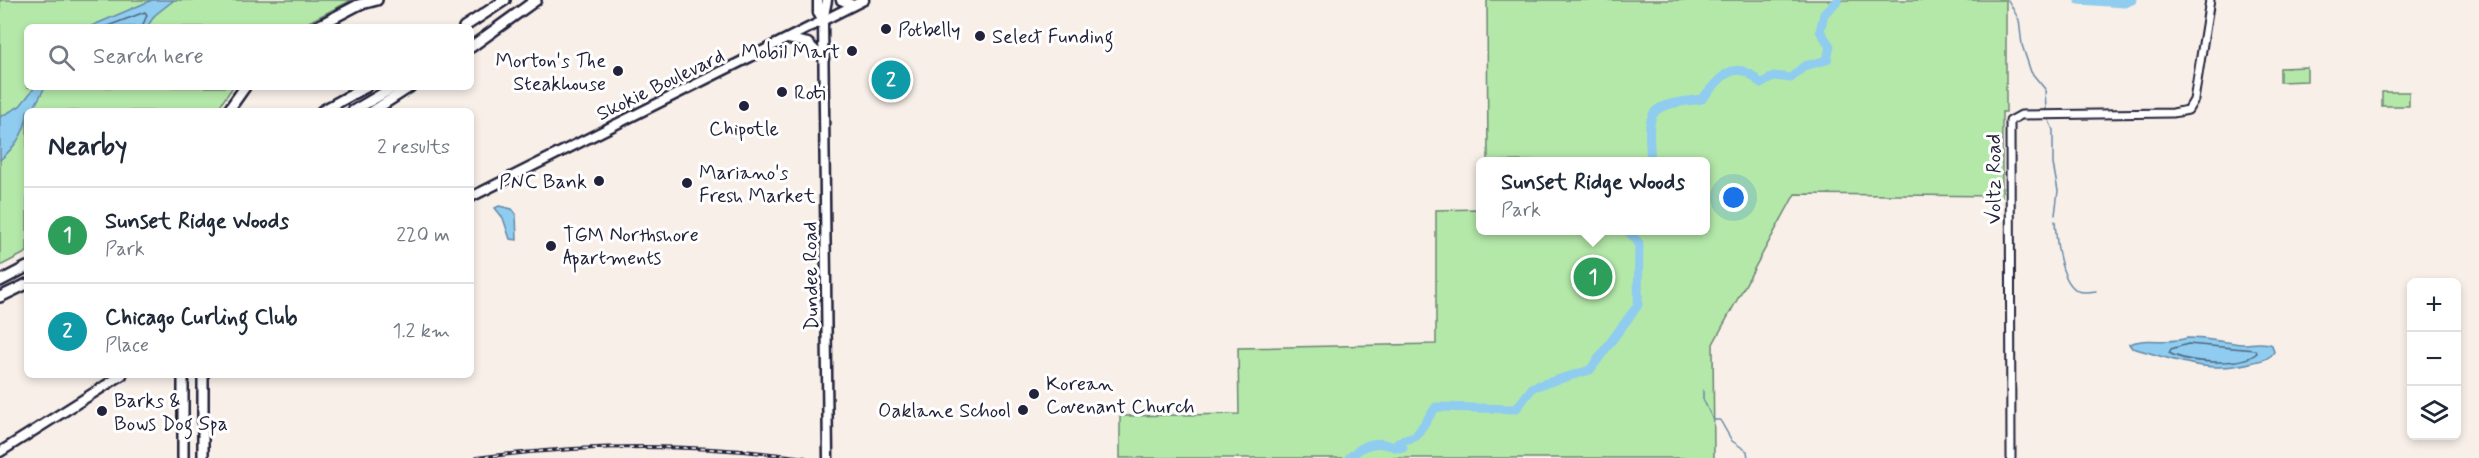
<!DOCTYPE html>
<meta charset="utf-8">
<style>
body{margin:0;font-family:Mynerve,sans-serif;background:#f6f6f7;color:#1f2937}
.controls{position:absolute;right:18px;bottom:18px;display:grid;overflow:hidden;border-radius:9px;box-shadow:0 3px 9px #0003}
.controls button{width:54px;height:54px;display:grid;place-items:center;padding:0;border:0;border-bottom:2px solid #e0e1e3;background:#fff;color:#1f2937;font:30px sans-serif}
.you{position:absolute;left:1734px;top:198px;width:21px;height:21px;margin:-15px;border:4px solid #fff;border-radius:50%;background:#1a73e8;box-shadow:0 0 0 9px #1a73e833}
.badge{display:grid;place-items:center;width:39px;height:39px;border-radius:50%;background:#2563eb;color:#fff;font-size:20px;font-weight:700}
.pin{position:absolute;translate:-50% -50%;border:3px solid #fff;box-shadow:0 2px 6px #0006}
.popup{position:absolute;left:1476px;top:157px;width:234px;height:78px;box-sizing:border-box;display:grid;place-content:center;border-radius:9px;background:#fff;filter:drop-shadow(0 2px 4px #0005);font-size:20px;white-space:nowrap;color:#747a83}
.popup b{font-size:22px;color:#1f2937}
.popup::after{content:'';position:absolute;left:50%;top:100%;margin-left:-12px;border:12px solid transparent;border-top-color:#fff}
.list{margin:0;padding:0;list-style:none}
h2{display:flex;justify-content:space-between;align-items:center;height:78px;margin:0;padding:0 24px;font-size:26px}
h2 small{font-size:20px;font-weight:400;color:#747a83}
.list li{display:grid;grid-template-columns:39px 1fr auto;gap:18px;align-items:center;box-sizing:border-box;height:96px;padding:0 24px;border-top:2px solid #e0e1e3}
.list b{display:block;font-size:22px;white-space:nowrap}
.list p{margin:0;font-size:20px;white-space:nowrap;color:#747a83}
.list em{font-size:20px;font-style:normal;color:#747a83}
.icon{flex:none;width:33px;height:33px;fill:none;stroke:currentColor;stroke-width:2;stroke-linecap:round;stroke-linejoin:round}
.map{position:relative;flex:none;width:2479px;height:458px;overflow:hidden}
.search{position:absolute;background:#fff;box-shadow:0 3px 9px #0003;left:24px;top:24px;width:450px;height:66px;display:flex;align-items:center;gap:15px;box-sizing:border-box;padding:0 21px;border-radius:9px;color:#747a83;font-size:22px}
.panel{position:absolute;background:#fff;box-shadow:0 3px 9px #0003;left:24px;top:108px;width:450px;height:270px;border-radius:9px}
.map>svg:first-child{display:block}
.green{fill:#b4e8a9;stroke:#6b8572;stroke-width:1.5}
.water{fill:#8fccef;stroke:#6388a7;stroke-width:1.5}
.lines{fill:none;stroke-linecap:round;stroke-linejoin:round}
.shore{stroke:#4e6683;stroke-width:1.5}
.stream{stroke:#6388a7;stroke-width:1.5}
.river{stroke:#8fccef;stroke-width:9}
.minor-casing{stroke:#22223b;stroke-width:11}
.major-casing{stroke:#22223b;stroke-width:13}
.highway-casing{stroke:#22223b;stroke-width:14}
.minor{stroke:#fff;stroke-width:7}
.major{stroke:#fff;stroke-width:8}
.highway{stroke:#fff;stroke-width:9}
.rail-casing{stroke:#22223b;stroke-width:4}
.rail{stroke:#fff;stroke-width:1.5;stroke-dasharray:4.5;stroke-linecap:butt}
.poi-dot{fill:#22223b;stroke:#fff;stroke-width:2}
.labels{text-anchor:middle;stroke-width:6;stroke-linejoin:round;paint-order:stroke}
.poi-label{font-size:20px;fill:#22223b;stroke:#fff;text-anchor:start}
.street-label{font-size:20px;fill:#22223b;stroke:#fff}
</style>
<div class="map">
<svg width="2479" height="458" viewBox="0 0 2479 458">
<rect width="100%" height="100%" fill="#f8efe8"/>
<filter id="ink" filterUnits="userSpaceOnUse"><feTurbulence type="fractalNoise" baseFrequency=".0167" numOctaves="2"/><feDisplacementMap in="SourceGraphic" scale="12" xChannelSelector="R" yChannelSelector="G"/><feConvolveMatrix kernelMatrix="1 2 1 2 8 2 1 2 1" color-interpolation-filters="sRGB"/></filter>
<g filter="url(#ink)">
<!-- green -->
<g class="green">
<polygon points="0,0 352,0 299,27 27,27 27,87 233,87 216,111 27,111 27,252 0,266"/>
<polygon points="1487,0 2006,0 2006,112 2002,112 2002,196 1795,194 1713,344 1714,458 1120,458 1120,416 1239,414 1238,348 1436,344 1436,210 1480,209 1480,230 1706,230 1706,162 1488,161"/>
<polygon points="2307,67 2307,81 2280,82 2280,68"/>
<rect x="2382" y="92" width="27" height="14"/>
</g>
<!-- water -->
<g class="water">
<polygon points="152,0 174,0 155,15 147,27 89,27"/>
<path d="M 35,87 L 45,87 L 32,111 L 27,111 C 27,131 15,147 0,160 L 0,117 L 20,106 Z"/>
<polygon points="499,206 512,209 516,214 517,240 510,239 503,218 495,208"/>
<path d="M 2187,338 C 2206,338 2223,342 2242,344 C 2252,344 2263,341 2272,345 L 2274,352 C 2270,359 2262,360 2254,362 C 2207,375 2177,360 2132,348 L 2129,344 C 2147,336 2167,345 2187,338 Z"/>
</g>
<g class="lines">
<!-- shore -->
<g class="shore">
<polyline points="105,27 145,12 147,15 142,27"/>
<path d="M 2188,344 L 2255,350 L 2257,353 C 2240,367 2189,363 2169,353 L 2171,349 Z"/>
</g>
<!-- stream -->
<g class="stream">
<polyline points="2008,0 2019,20 2022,45 2031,72 2045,89 2046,110"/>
<polyline points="2048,118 2053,130 2053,164 2058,191 2055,215"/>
<path d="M 2055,221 C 2056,238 2059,281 2078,291 C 2083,293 2090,292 2096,291"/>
<polyline points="1703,390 1703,399 1713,420 1720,420 1732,441 1747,451 1748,458"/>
</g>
<!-- river -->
<g class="river">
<polyline points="2079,0 2124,3 2132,0"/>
<path d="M 1651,162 C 1647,107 1647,106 1702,99 C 1721,77 1736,55 1761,84 L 1774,76 L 1791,78 L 1804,66 L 1827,60 L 1830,46 L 1820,31 L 1824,14 L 1838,0"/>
<path d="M 1349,458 C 1359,449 1369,441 1384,444 C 1391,445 1396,449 1403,448 L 1398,442 L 1415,437 L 1436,407 L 1516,409 L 1533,387 L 1590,370 L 1638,305 L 1639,243 L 1627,230"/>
</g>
<defs>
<polyline id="minor" points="2011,458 2010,121 2021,115 2173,113 2188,110 2194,100 2210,0"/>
<g id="major">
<polyline points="818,0 818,13 823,21"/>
<polyline points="827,0 823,21 828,458"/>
<polyline points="841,0 853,5"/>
<polyline points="788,39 808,43 824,59"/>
<polyline points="471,197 864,0"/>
<polyline points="0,452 122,375"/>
</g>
<g id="highway">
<polyline points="316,27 358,5 377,0"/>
<polyline points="464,27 505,0"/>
<polyline points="471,47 536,0"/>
<polyline points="228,111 245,87"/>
<polyline points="322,111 366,87"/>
<polyline points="353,111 394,87"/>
<polyline points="373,111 410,87"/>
<polyline points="0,281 27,267"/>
<polyline points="0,297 27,284"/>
<polyline points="183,375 183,458"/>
<polyline points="203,458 203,375"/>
</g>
</defs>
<!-- minor casing -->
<use href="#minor" class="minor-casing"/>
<!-- major casing -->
<use href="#major" class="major-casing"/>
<!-- highway casing -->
<use href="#highway" class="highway-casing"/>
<!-- minor -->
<use href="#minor" class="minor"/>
<!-- major -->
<use href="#major" class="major"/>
<!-- highway -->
<use href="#highway" class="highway"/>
<defs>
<path id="rail" d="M 476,458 C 585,444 697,443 805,458"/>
</defs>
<!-- rail casing -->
<use href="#rail" class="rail-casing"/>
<!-- rail -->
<use href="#rail" class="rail"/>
</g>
</g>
<!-- markers -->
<g class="poi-dot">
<circle cx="886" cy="29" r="6"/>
<circle cx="980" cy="36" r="6"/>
<circle cx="852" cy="51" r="6"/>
<circle cx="618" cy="71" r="6"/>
<circle cx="782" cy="92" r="6"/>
<circle cx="744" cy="106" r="6"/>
<circle cx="599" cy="181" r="6"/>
<circle cx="687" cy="183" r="6"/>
<circle cx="551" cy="246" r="6"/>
<circle cx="1034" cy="394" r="6"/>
<circle cx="1023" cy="410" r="6"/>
<circle cx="102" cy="411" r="6"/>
</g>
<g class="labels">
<!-- poi labels -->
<g class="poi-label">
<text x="898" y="36">Potbelly</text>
<text x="992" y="43">Select Funding</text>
<text x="840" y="58" text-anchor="end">Mobil Mart</text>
<text x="606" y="67" text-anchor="end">Morton's The<tspan x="606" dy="23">Steakhouse</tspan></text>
<text x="794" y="99">Roti</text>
<text x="744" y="135" text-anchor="middle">Chipotle</text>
<text x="699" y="179">Mariano's<tspan x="699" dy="23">Fresh Market</tspan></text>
<text x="587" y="188" text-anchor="end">PNC Bank</text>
<text x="563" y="241">TGM Northshore<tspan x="563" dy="23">Apartments</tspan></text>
<text x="1046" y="390">Korean<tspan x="1046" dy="23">Covenant Church</tspan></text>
<text x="114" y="407">Barks &amp;<tspan x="114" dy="23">Bows Dog Spa</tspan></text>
<text x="1011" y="417" text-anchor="end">Oaklane School</text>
</g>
<!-- street labels -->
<g class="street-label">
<text transform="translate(660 84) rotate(-26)" y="7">Skokie Boulevard</text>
<text transform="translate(1993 179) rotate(-90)" y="7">Voltz Road</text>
<text transform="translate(810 276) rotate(-91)" y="7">Dundee Road</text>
</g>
</g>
</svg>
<div class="controls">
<button>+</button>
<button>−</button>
<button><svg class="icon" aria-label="layers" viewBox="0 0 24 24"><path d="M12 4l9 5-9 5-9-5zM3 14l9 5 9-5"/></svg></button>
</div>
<div class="you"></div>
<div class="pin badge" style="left:1593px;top:277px;background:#2e9e5b">1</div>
<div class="popup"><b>Sunset Ridge Woods</b>Park</div>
<div class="pin badge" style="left:891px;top:80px;background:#0f9aa8">2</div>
<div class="search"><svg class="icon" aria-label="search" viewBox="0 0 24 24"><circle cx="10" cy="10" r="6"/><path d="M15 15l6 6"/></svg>Search here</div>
<section class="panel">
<h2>Nearby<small>2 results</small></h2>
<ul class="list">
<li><span class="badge" style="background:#2e9e5b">1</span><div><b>Sunset Ridge Woods</b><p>Park</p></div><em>220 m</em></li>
<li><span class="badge" style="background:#0f9aa8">2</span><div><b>Chicago Curling Club</b><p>Place</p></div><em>1.2 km</em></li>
</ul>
</section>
</div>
